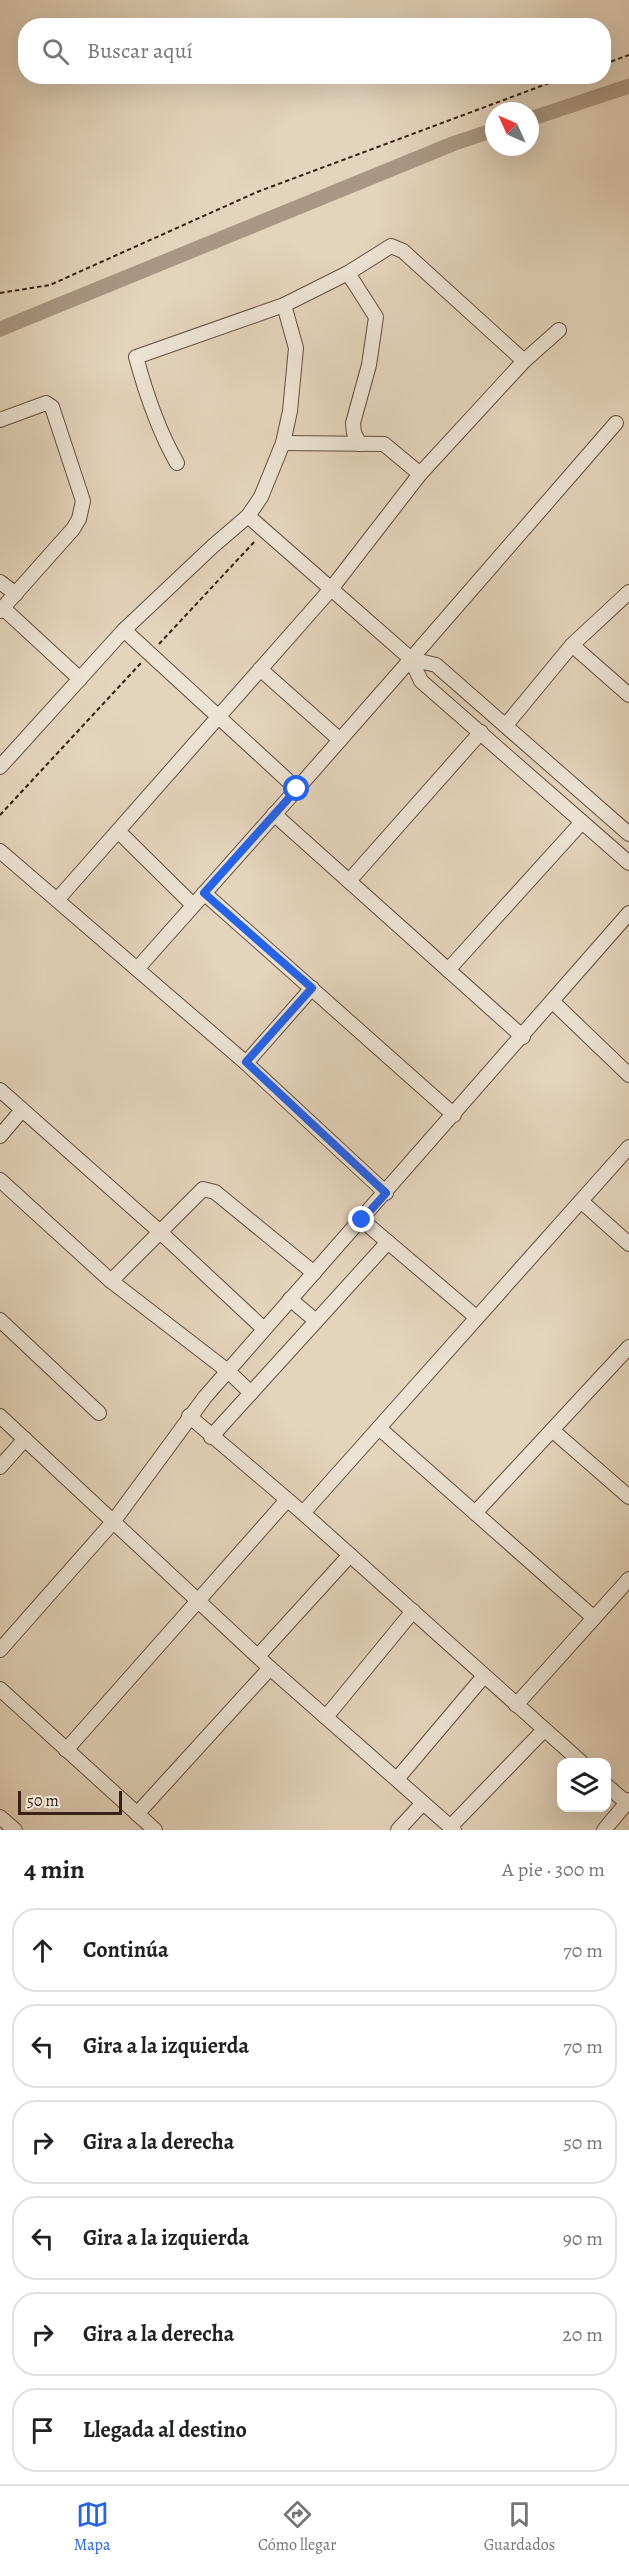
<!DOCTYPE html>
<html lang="es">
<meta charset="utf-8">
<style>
body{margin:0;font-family:Alegreya,serif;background:#f6f6f6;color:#202124}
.controls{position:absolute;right:18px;bottom:18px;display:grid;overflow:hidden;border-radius:12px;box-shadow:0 6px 24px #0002}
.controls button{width:54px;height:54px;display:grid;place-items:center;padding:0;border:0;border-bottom:2px solid #e0e0e0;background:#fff;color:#202124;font:30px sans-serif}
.compass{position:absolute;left:485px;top:102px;width:54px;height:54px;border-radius:50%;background:#fff;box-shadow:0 6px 24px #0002;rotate:315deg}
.scale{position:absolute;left:18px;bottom:15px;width:104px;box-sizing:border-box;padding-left:6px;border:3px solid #392115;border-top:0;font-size:16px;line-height:21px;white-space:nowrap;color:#392115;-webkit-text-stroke:4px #ede3d3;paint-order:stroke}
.stop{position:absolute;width:18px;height:18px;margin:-14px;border:4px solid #2563eb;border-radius:50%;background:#fff}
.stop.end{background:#2563eb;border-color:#fff;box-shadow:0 2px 6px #0008}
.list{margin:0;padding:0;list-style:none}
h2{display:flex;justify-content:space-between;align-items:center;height:78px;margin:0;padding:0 24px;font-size:26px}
h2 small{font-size:20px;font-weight:400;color:#757577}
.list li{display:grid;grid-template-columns:39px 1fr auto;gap:18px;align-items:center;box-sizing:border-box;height:84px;margin:0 12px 12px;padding:0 12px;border:2px solid #e0e0e0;border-radius:24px}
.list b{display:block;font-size:22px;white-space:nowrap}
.list em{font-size:20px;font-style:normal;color:#757577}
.icon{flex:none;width:33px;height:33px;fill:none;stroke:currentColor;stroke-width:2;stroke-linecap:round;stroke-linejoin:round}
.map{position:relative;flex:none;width:629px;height:1830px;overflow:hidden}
.search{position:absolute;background:#fff;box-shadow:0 6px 24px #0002;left:18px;right:18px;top:18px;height:66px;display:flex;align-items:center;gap:15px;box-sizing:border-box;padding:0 21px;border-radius:24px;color:#757577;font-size:22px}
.sheet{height:654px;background:#fff}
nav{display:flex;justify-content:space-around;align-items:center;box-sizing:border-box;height:84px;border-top:2px solid #e0e0e0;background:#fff;font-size:16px;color:#757577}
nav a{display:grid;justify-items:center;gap:3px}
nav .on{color:#2563eb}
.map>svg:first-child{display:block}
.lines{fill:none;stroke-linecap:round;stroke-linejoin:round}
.canal{stroke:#aa9783;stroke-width:15}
.minor-casing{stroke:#644e3f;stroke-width:16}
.path{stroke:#392115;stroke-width:2;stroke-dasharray:4.5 3;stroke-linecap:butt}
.minor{stroke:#ede3d3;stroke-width:14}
.route{stroke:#2563eb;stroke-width:8}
</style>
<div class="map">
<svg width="629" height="1830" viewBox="0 0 629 1830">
<rect width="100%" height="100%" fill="#e4d4bc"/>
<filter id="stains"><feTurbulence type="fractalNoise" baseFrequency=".00333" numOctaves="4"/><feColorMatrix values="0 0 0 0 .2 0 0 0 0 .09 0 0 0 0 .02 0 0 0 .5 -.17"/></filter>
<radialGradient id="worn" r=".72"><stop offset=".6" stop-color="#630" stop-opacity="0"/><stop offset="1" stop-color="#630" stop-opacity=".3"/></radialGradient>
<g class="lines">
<!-- canal -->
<g class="canal">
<polyline points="530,119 629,86"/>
<polyline points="0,329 455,143 494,130"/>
</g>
<defs>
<g id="minor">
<polyline points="348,273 376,317 369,365 353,423 354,433 360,444"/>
<polyline points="0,420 46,403 52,407 83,501 79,519 73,529 0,611"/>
<polyline points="283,443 384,444 420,474"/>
<path d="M 177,463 C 158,430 146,394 136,357 L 284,305 L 348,273 L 391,246 L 403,251 L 524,361"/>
<polyline points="248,516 411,659 297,789"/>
<polyline points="0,582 16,594"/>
<polyline points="3,608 80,679"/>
<polyline points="124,630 297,789 137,969"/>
<polyline points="572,645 629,695"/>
<polyline points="411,659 616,423"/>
<polyline points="260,669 340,740"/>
<polyline points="506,725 572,645 629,592"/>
<polyline points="0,767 124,630 213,546 248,516 261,497 283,443 290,411 296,348 284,305"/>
<polyline points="274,814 523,1037"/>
<polyline points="118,831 193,905"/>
<polyline points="629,834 436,665 411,659 421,681 629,863"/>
<polyline points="0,851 246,1063 386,1193"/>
<polyline points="349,881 481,732"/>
<polyline points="204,893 454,1115"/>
<polyline points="57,900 331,589 420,474 524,361 559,330"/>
<polyline points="448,970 582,822"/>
<polyline points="553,1002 629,1075"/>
<polyline points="246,1063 312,988"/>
<polyline points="0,1090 159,1231 264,1329"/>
<polyline points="0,1136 22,1110"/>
<polyline points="0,1180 111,1281 229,1372 251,1393"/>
<polyline points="582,1202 629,1244"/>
<polyline points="362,1220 476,1317"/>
<polyline points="111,1281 203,1189 215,1192 314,1273"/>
<polyline points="290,1299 316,1321"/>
<polyline points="0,1320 99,1413"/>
<polyline points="0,1416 270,1668 454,1830"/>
<polyline points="189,1416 303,1513 581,1762"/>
<polyline points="379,1428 594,1618"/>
<polyline points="552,1430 629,1497"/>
<polyline points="211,1437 388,1242"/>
<polyline points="0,1467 25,1439"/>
<polyline points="303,1513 629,1147"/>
<polyline points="475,1513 629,1347"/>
<polyline points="0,1650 113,1522 205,1397 629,913"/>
<polyline points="258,1656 350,1555"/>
<polyline points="0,1689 155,1830"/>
<polyline points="516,1705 629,1579"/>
<polyline points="326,1717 413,1611"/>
<polyline points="66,1750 287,1500"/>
<polyline points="397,1779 484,1676"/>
<polyline points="606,1785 627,1803"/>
<polyline points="137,1814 270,1668"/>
<polyline points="0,1817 15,1830"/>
<polyline points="450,1827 544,1730"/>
<polyline points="398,1830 423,1803"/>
<polyline points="604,1830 629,1800"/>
</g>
</defs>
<!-- minor casing -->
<use href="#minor" class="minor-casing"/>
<!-- path -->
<g class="path">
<polyline points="604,64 629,55"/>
<polyline points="0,293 50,285 257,192 568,76"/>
<polyline points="159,644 256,540"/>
<polyline points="0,815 141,663"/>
</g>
<!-- minor -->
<use href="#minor" class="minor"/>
</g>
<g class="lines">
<!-- route -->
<polyline class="route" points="297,789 204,893 312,988 246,1062 386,1193 362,1220"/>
</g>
<rect width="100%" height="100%" filter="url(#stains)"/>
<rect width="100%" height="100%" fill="url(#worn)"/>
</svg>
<div class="controls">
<button><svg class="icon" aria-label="layers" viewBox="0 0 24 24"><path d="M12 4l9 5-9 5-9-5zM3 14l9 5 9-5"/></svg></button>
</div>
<svg class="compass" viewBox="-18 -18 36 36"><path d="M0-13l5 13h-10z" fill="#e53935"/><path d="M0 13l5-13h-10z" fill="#757577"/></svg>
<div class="scale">50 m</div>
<div class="stop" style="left:297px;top:789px"></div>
<div class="stop end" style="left:362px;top:1220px"></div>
<div class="search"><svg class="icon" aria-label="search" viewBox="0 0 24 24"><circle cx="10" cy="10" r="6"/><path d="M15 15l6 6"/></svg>Buscar aquí</div>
</div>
<section class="sheet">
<h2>4 min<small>A pie · 300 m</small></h2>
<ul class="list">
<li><svg class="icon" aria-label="ahead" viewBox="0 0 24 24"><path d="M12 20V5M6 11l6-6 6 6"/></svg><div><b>Continúa</b></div><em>70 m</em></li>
<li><svg class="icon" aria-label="left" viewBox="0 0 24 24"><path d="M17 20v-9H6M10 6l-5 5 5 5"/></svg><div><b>Gira a la izquierda</b></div><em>70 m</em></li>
<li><svg class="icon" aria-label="right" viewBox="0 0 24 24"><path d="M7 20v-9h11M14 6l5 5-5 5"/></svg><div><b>Gira a la derecha</b></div><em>50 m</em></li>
<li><svg class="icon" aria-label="left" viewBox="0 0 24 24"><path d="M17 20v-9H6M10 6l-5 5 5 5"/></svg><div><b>Gira a la izquierda</b></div><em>90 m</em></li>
<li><svg class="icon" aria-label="right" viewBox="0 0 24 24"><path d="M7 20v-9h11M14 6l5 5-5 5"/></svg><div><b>Gira a la derecha</b></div><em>20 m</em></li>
<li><svg class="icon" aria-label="arrive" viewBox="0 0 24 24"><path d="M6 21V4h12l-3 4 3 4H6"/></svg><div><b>Llegada al destino</b></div></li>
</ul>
</section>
<nav>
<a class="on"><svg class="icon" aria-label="map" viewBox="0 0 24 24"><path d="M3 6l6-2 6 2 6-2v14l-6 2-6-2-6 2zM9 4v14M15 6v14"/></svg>Mapa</a>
<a><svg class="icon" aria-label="directions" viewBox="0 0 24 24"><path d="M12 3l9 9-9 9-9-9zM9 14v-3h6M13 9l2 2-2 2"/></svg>Cómo llegar</a>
<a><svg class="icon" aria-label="saved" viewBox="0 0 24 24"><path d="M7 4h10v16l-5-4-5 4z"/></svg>Guardados</a>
</nav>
